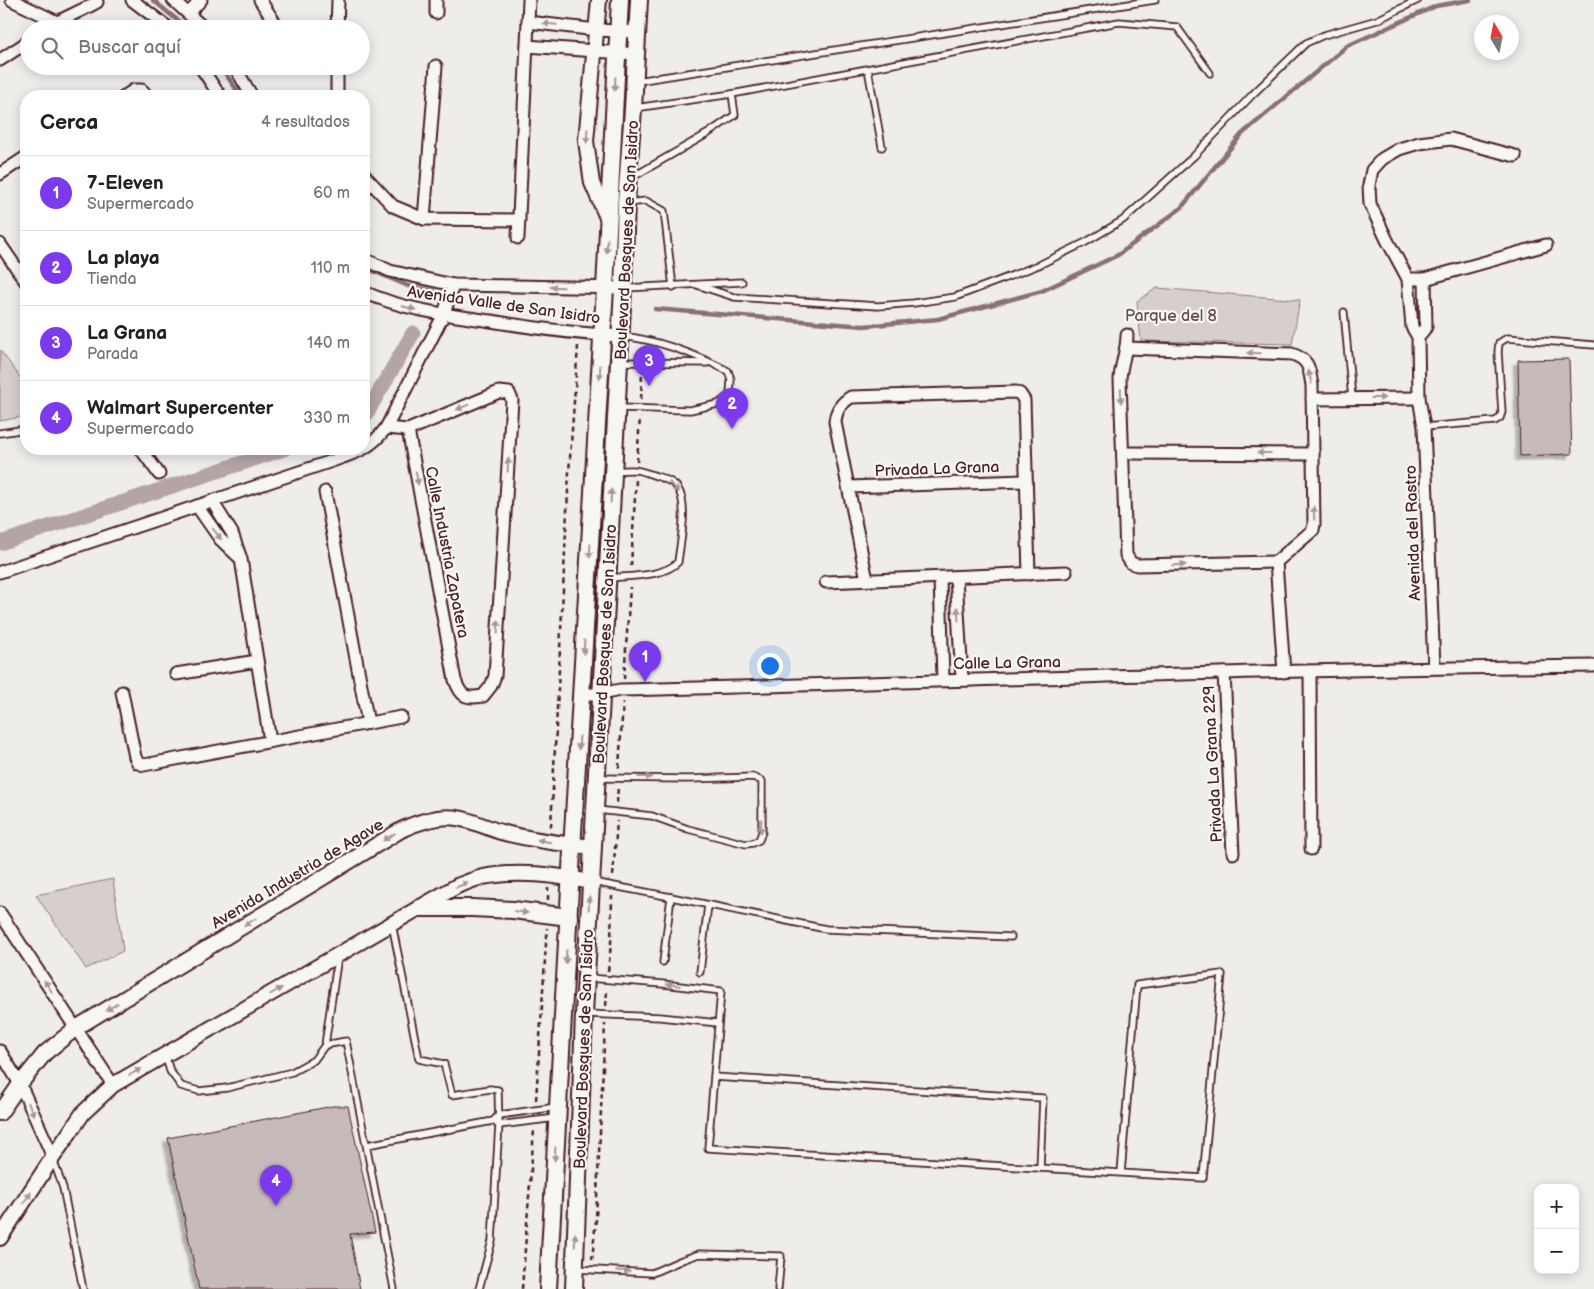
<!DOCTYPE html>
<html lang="es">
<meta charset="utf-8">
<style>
body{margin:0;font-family:"Balsamiq Sans",sans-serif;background:#f2f2f2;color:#222}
.controls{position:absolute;right:15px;bottom:15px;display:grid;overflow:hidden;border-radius:10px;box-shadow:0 2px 12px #0003}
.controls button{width:45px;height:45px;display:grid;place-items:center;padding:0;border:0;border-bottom:1px solid #e0e0e0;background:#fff;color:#222;font:25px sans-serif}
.compass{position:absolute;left:1474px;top:15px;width:45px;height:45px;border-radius:50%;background:#fff;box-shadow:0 2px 12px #0003;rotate:350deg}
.you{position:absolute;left:769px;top:665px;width:18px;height:18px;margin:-12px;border:4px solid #fff;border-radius:50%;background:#1a73e8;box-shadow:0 0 0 8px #1a73e833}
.badge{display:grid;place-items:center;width:32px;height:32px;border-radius:50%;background:#7c3aed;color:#fff;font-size:16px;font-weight:700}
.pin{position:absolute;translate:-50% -41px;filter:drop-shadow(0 1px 2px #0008)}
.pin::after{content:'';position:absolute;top:26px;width:18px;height:15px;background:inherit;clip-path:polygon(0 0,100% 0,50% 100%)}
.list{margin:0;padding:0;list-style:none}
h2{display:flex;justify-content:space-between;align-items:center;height:65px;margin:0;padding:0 20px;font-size:21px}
h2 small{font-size:16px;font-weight:400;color:#767676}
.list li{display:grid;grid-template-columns:32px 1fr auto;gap:15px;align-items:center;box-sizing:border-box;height:75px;padding:0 20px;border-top:1px solid #e0e0e0}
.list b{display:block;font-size:19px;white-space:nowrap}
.list p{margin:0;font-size:16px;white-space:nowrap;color:#767676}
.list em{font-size:16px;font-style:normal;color:#767676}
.icon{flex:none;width:28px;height:28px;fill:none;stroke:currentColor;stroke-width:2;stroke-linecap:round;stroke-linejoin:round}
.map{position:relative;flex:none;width:1594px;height:1289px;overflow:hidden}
.search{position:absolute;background:#fff;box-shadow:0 2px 12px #0003;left:20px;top:20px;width:350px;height:55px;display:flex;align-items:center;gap:12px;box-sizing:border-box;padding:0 18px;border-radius:28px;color:#767676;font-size:19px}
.panel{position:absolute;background:#fff;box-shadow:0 2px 12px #0003;left:20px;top:90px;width:350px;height:365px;border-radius:20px}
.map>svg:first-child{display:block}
.green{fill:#d7cfce;stroke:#90777c}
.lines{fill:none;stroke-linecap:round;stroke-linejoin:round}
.stream{stroke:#8a6f74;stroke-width:4.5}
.canal{stroke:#b4a4a5;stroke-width:15}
.building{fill:#c6babb;stroke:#4a1f2b;filter:url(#shadow)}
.service-casing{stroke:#4a1f2b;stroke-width:9}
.minor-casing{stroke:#4a1f2b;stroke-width:15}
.tertiary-casing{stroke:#4a1f2b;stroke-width:18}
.secondary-casing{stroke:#4a1f2b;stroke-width:20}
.path{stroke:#4a1f2b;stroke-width:2.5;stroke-dasharray:5 4;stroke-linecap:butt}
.service{stroke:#f6f6f2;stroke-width:5.5}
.minor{stroke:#f6f6f2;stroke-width:11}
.tertiary{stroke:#f6f6f2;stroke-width:14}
.secondary{stroke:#f6f6f2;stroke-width:16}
.oneway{fill:#a99598}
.labels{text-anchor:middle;stroke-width:4.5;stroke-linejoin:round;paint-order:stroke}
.street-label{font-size:16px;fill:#4a1f2b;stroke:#f6f6f2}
.park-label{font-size:16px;fill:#6d4b54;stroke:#f6f6f2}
</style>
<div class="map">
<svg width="1594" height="1289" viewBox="0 0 1594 1289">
<defs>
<filter id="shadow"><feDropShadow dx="-4.5" dy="4.5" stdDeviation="1" flood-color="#0004"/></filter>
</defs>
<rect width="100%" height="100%" fill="#efedea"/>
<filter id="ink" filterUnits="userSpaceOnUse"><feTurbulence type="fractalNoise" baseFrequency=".02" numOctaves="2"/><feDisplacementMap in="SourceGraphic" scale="10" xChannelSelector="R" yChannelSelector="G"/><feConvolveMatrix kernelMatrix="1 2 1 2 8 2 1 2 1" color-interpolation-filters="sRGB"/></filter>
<g filter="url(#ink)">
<!-- green -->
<g class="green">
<polygon points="1157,288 1300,300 1292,344 1141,341 1137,301"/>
<polygon points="0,350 26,385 26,416 0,421"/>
<polygon points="113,879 123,951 86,969 36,895"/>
</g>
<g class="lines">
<!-- stream -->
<g class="stream">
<polyline points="153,0 188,29"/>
<polyline points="220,66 241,96"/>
<polyline points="364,267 408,286 437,292"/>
<polyline points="655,309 864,326 938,319 1042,291 1118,255 1181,208 1242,134 1347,46 1436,6 1470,0"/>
</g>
<!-- canal -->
<g class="canal">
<polyline points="364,418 413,333"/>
<polyline points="0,543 284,449"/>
</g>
</g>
<!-- building -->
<g class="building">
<polygon points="1569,359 1572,454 1520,456 1518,360"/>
<polygon points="333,1106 348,1106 375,1232 350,1234 360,1289 199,1289 168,1138"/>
</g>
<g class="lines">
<defs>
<g id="service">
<polyline points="868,69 882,147"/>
<polyline points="637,81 1155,0"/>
<polyline points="635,108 732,94 1119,22 1177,27 1210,73"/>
<polyline points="631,178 707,134 735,115 732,94"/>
<polyline points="627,203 646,201 664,211 673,287"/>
<polyline points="697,285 734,297 878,306 914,303 955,297 1003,279 1041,264 1086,242 1123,220 1194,156 1253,94 1306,43 1324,35 1377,20 1418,0"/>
<polyline points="625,288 742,282"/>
<polyline points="1344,312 1352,398"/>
<polyline points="621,362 707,363"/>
<path d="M 618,408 L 690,410 L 718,404 L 730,395 L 731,379 L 728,371 C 695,354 658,340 622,336"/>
<polyline points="1424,427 1495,421 1500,418 1502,412 1498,352 1499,343 1507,338 1594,345"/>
<polyline points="0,433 26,429"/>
<path d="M 609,578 C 629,576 664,577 678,562 C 680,543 690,502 676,486 C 671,481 663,478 656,476 C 637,469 634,469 615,471"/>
<polyline points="597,810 652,816 688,829 746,844 753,843 759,840 762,832 762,781 753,777 689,779 599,778"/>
<polyline points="593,882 671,897 826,929 1011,937"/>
<polyline points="392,924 419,1059 444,1064 452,1095 490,1089 498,1090 499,1125 492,1241 479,1289"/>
<polyline points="663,962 671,897"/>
<polyline points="700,972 708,905"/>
<polyline points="588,978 663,984 721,991 708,1148 1203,1178 1222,974 1137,985 1121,1173"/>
<polyline points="586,1014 660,1017 718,1023"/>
<polyline points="325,1045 346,1041 394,1289"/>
<polyline points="165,1055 170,1071 181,1086 199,1091 227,1088 292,1072 314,1060 325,1045 338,956"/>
<polyline points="714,1077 1043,1098 1040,1168"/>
<polyline points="497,1124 499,1125 556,1118"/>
<polyline points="367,1145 493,1121 499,1115 557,1107"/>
<polyline points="53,1159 63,1188 83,1289"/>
<polyline points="576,1269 652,1273 682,1260 699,1254 781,1256 778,1289"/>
</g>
<g id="minor">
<polyline points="12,0 57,22"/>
<polyline points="132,0 170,29"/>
<polyline points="173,0 205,29"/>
<polyline points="260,0 279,29"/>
<polyline points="189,13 201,0"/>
<polyline points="436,13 436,0"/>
<polyline points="528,22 597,30 637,32"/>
<path d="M 46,29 C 62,18 80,12 97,2"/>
<polyline points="337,29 338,0"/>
<polyline points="527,46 636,54"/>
<polyline points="0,60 29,41"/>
<polyline points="200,66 220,96"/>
<polyline points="234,66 252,96"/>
<polyline points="337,66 337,96"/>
<polyline points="125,96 134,90 142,90 147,96"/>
<polyline points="1515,156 1451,139 1419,143 1399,149 1382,159 1372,170 1369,185 1370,204 1387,240 1408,279 1425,279 1546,245"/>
<polyline points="0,174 26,157"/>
<polyline points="364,175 393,206 424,219 519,220"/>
<polyline points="424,219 436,66"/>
<polyline points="518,238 529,0"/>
<polyline points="0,244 26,282"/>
<polyline points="364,259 390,271 453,285 623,288"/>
<polyline points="1408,279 1412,327 1418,337 1419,398 1424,427 1434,667"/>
<path d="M 364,292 C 404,310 447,315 491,321 C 533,328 577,334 621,336"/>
<path d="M 1127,335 C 1127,351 1121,363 1120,379 L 1126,555 L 1131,563 L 1137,565 L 1276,562"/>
<polyline points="1418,337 1426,327 1425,279"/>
<path d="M 1127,348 L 1292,354 C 1310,360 1309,369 1312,385 L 1314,524 L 1313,530 L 1276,562"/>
<polyline points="1312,399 1419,398"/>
<path d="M 386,428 L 408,430 L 499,392 L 509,393 L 512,400 L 495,676 L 491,686 L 483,696 C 466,699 461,697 455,680 L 408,430"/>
<polyline points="141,449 159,474"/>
<polyline points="1123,453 1313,454"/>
<polyline points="849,487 1026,481"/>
<polyline points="325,492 368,723"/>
<polyline points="212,501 232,533 241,559 270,741"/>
<polyline points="197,506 220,539 240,558"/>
<polyline points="1276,562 1284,672"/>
<path d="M 0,572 L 326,463 C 351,454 369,451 386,428 L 444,314 L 453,285"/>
<polyline points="956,577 962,679"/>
<polyline points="940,578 943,680"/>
<path d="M 867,580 L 835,422 C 836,410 841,403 851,397 L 1016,392 L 1020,394 L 1024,400 L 1029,574"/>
<polyline points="826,582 1066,572"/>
<polyline points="1310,671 1311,849"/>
<polyline points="1224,673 1233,853"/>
<polyline points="176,674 257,661"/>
<polyline points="122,692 135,757 138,763 144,765 401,717"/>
<path d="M 582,694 L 601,694 L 620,690 C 945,682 1269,669 1594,666"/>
<polyline points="0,913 113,1085"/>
<polyline points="0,1051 20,1084 53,1157"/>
</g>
<g id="tertiary">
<polyline points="599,0 586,141 592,183 608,220"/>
<path d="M 0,1113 L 20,1084 L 45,1053 L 76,1028 L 401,830 C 418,822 438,815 457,818 C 472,820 487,828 501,832 C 531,840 562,844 593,847"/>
<path d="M 0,1238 L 53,1157 L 83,1113 L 113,1085 L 457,886 C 465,883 474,879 483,877 C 518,870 555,875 591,882"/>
</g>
<g id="secondary">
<polyline points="420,908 472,908 513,910 569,917"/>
<polyline points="548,1289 573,833 605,288 620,0"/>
<polyline points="574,1289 584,1014 623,288 626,203 633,109 639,0"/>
</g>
</defs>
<!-- service casing -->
<use href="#service" class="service-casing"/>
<!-- minor casing -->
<use href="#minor" class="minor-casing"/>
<!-- tertiary casing -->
<use href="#tertiary" class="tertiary-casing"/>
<!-- secondary casing -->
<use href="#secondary" class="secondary-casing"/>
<!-- path -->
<g class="path">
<polyline points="641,399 642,372"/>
<polyline points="637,462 640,417"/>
<polyline points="631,566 636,480"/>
<polyline points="624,679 630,587"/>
<polyline points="619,768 623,702"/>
<polyline points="617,803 618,786"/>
<polyline points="551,827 569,472 578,346"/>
<polyline points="613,876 617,821"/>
<polyline points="548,900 548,888"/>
<polyline points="608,971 611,944 612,896"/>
<polyline points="606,1006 607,989"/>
<polyline points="536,1100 547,928"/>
<polyline points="592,1260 596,1219 605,1024"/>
<polyline points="522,1289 534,1130"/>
</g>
<!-- service -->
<use href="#service" class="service"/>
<!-- minor -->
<use href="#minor" class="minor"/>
<!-- tertiary -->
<use href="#tertiary" class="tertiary"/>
<!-- secondary -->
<use href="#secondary" class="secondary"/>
</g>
<!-- one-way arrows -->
<defs><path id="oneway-solid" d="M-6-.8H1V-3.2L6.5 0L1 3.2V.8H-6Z" transform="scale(1.25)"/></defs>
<g class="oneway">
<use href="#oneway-solid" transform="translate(550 24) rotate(-175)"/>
<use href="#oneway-solid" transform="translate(615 84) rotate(93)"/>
<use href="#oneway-solid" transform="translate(587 136) rotate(93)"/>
<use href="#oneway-solid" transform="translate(607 246) rotate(93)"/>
<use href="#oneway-solid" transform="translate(557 287) rotate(-179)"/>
<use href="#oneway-solid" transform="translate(409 308) rotate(15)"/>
<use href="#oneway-solid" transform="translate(1254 353) rotate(-178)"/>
<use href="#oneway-solid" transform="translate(600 372) rotate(93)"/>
<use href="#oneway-solid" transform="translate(1310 377) rotate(-103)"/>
<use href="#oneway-solid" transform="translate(1121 396) rotate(88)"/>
<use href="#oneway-solid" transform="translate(1378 398)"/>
<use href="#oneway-solid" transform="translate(463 407) rotate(157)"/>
<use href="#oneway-solid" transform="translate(1264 453) rotate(-180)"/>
<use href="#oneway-solid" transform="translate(508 465) rotate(-87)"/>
<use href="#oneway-solid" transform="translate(417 478) rotate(79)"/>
<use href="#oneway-solid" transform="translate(674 487) rotate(45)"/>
<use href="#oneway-solid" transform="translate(611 496) rotate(-87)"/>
<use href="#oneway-solid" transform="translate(1314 513) rotate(-92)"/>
<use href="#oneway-solid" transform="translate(217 534) rotate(52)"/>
<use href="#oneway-solid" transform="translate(590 551) rotate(93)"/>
<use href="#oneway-solid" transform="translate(1179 565) rotate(-1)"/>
<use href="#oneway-solid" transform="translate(958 614) rotate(-94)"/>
<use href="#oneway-solid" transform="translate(498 627) rotate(-87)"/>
<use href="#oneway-solid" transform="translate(584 647) rotate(93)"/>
<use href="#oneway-solid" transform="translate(579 743) rotate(94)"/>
<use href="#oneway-solid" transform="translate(645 777)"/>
<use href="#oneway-solid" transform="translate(761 826) rotate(92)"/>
<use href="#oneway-solid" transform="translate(389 837) rotate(149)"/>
<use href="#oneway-solid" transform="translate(544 841) rotate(-169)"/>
<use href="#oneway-solid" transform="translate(462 885) rotate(-22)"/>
<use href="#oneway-solid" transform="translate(589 903) rotate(-87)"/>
<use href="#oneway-solid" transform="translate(521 912) rotate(8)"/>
<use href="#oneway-solid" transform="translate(250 922) rotate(148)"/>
<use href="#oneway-solid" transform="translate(566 957) rotate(94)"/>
<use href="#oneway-solid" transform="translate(673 985) rotate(-173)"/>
<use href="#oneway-solid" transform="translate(48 986) rotate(-123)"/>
<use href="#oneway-solid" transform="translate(276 991) rotate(-30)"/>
<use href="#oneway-solid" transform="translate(112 1007) rotate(148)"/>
<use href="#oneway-solid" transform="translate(135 1072) rotate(-30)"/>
<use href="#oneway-solid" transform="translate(31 1109) rotate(66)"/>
<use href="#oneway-solid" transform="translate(555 1154) rotate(93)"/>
<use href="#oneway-solid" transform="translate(27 1198) rotate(-56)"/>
<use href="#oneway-solid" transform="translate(575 1240) rotate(-88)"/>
<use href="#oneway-solid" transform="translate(623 1271) rotate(3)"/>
</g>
</g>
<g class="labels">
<!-- street labels -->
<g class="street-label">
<text transform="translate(626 240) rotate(-87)" y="6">Boulevard Bosques de San Isidro</text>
<text transform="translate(504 304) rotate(8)" y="6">Avenida Valle de San Isidro</text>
<text transform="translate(937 468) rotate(-2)" y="6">Privada La Grana</text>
<text transform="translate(1412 533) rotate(-92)" y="6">Avenida del Rastro</text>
<text transform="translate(448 552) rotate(79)" y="6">Calle Industria Zapatera</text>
<text transform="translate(604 644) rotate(-87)" y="6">Boulevard Bosques de San Isidro</text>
<text transform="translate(1007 662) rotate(-1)" y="6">Calle La Grana</text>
<text transform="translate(1212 764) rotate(-93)" y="6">Privada La Grana 229</text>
<text transform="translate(297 873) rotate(-31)" y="6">Avenida Industria de Agave</text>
<text transform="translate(583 1049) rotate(-88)" y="6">Boulevard Bosques de San Isidro</text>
</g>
<!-- park labels -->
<g class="park-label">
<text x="1171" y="321">Parque del 8</text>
</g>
</g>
</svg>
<div class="controls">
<button>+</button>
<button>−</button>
</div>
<svg class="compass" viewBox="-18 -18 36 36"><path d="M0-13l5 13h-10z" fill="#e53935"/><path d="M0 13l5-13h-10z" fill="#767676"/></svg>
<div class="you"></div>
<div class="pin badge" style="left:645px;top:682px">1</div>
<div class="pin badge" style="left:732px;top:429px">2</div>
<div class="pin badge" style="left:649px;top:386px">3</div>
<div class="pin badge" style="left:276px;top:1206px">4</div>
<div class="search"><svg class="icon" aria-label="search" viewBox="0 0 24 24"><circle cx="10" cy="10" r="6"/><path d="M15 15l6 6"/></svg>Buscar aquí</div>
<section class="panel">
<h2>Cerca<small>4 resultados</small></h2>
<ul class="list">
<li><span class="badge">1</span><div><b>7-Eleven</b><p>Supermercado</p></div><em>60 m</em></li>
<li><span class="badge">2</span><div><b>La playa</b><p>Tienda</p></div><em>110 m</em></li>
<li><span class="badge">3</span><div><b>La Grana</b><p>Parada</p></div><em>140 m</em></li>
<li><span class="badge">4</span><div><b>Walmart Supercenter</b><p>Supermercado</p></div><em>330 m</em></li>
</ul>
</section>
</div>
